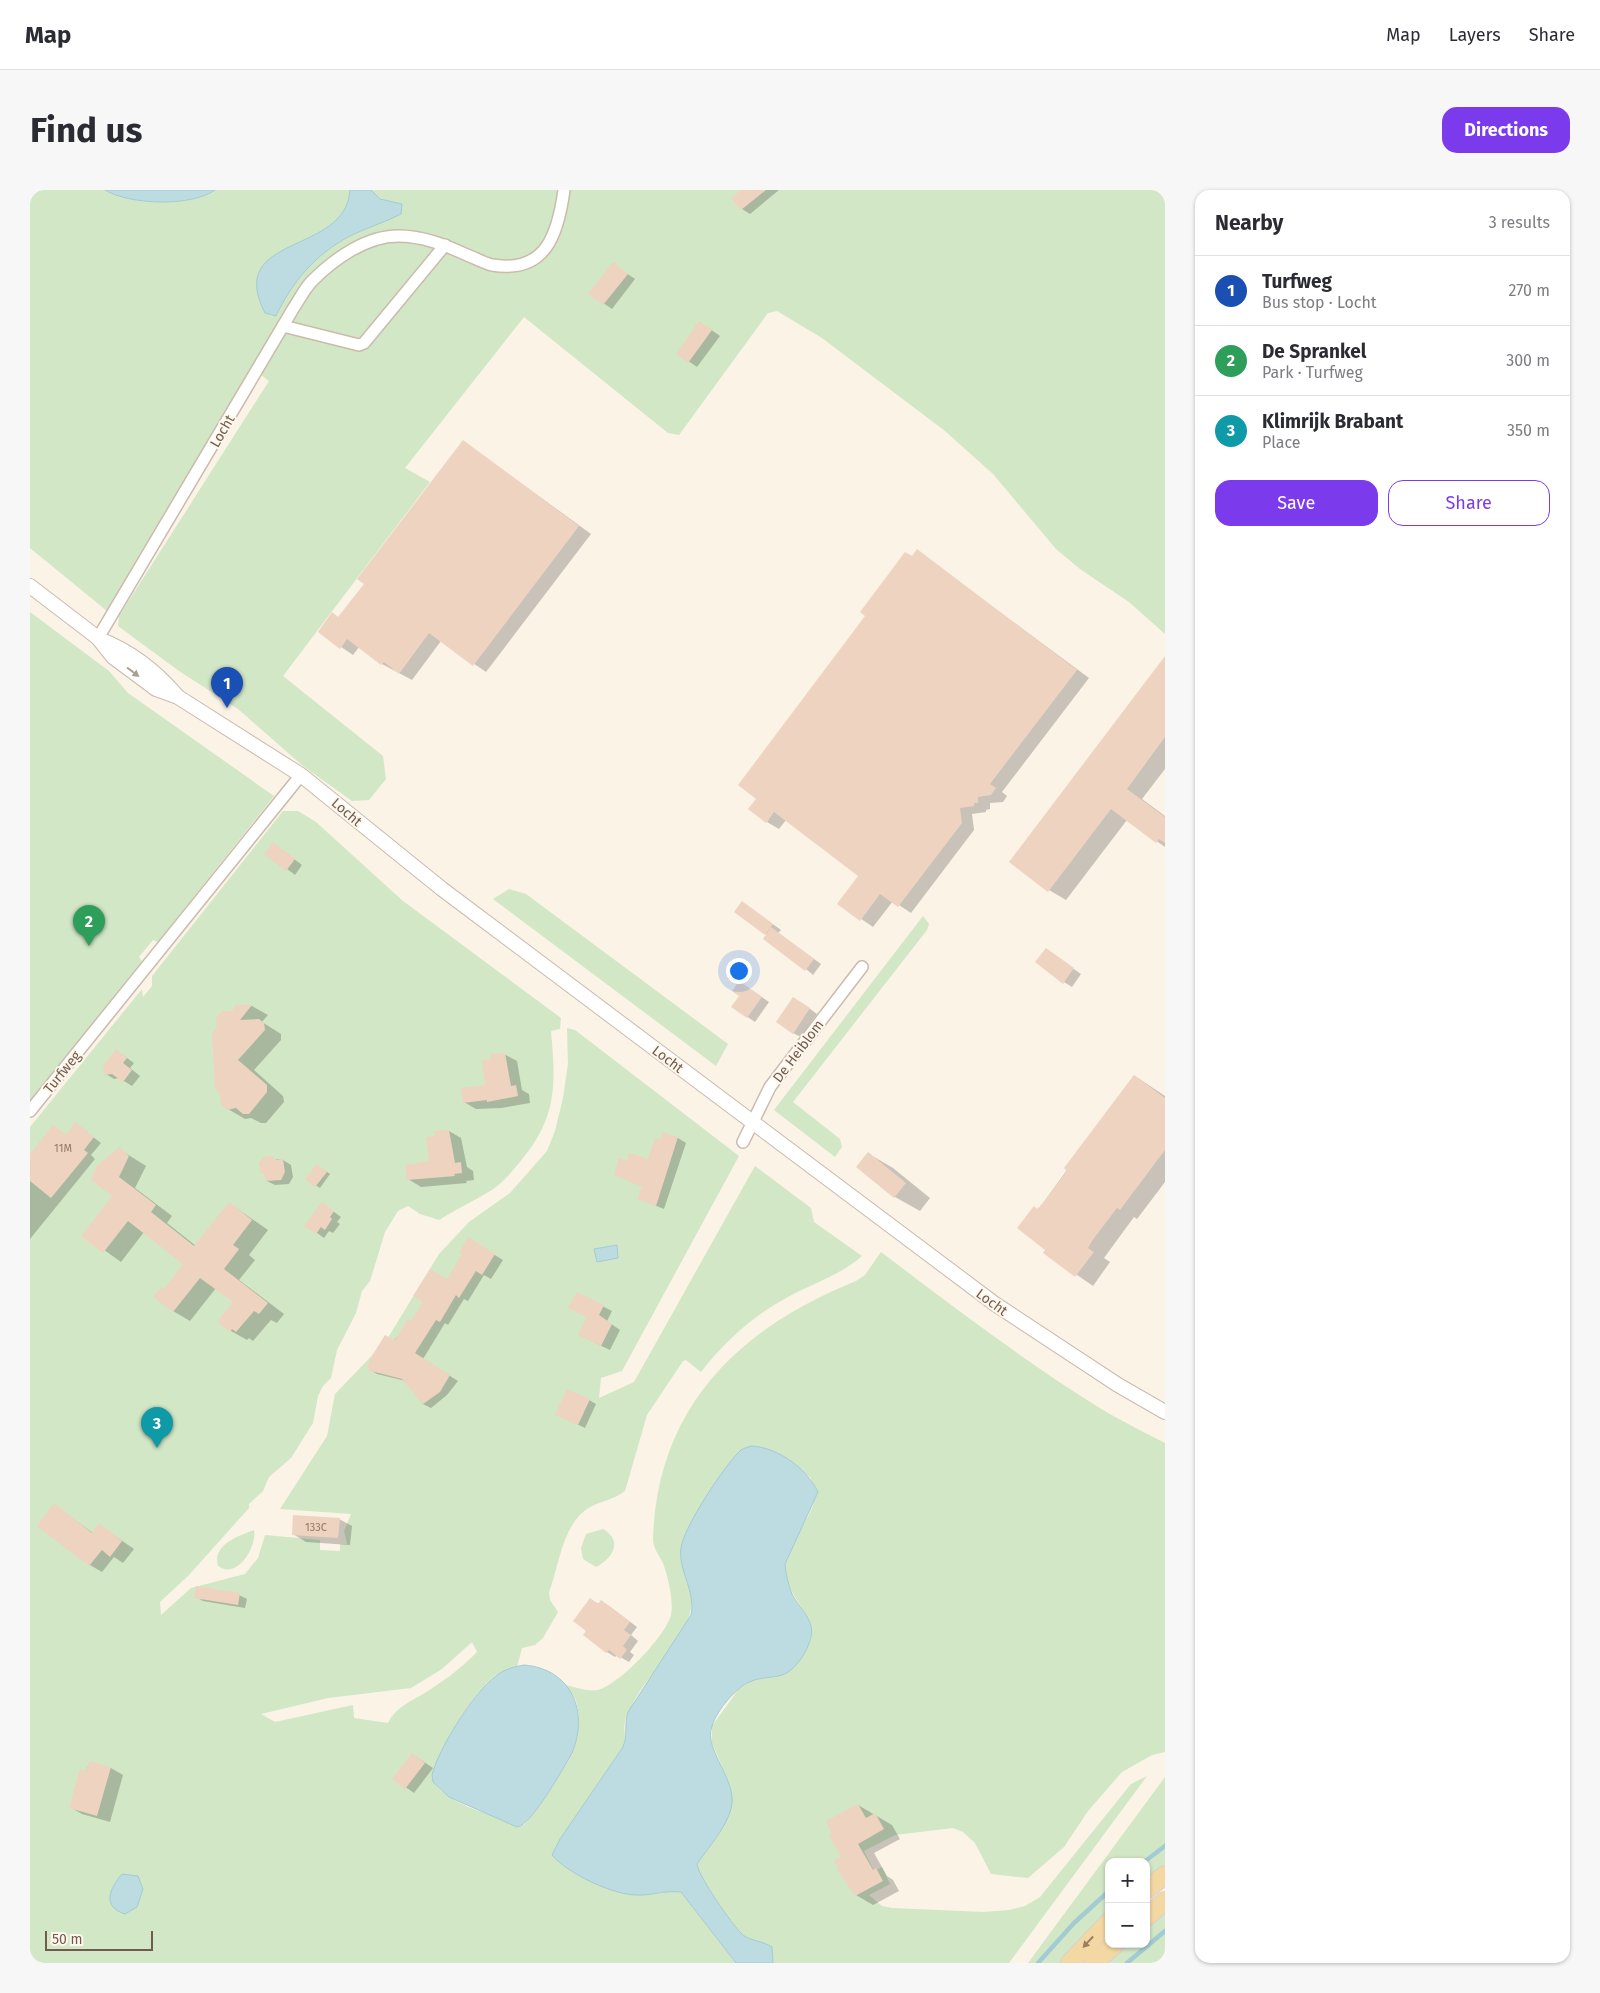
<!DOCTYPE html>
<meta charset="utf-8">
<style>
body{margin:0;font-family:"Fira Sans",sans-serif;background:#f7f7f7;color:#2b2b33}
.controls{position:absolute;right:15px;bottom:15px;display:grid;overflow:hidden;border-radius:10px;box-shadow:0 1px 4px #0004}
.controls button{width:45px;height:45px;display:grid;place-items:center;padding:0;border:0;border-bottom:1px solid #e1e1e2;background:#fff;color:#2b2b33;font:25px sans-serif}
.scale{position:absolute;left:15px;bottom:12px;width:108px;box-sizing:border-box;padding-left:5px;border:2px solid #725b4d;border-top:0;font-size:14px;line-height:18px;white-space:nowrap;color:#725b4d;-webkit-text-stroke:4px #fef7ec;paint-order:stroke}
.you{position:absolute;left:708px;top:780px;width:18px;height:18px;margin:-12px;border:4px solid #fff;border-radius:50%;background:#1a73e8;box-shadow:0 0 0 8px #1a73e833}
.badge{display:grid;place-items:center;width:32px;height:32px;border-radius:50%;background:#7c3aed;color:#fff;font-size:16px;font-weight:700}
.pin{position:absolute;translate:-50% -41px;filter:drop-shadow(0 1px 2px #0008)}
.pin::after{content:'';position:absolute;top:26px;width:18px;height:15px;background:inherit;clip-path:polygon(0 0,100% 0,50% 100%)}
.list{margin:0;padding:0;list-style:none}
h2{display:flex;justify-content:space-between;align-items:center;height:65px;margin:0;padding:0 20px;font-size:21px}
h2 small{font-size:16px;font-weight:400;color:#7c7c81}
.list li{display:grid;grid-template-columns:32px 1fr auto;gap:15px;align-items:center;box-sizing:border-box;height:70px;padding:0 20px;border-top:1px solid #e1e1e2}
.list b{display:block;font-size:19px;white-space:nowrap}
.list p{margin:0;font-size:16px;white-space:nowrap;color:#7c7c81}
.list em{font-size:16px;font-style:normal;color:#7c7c81}
.actions{display:flex;gap:10px;padding:15px 20px}
.actions a{flex:1;padding:11px 0;border:1px solid #7c3aed;border-radius:15px;text-align:center;font-size:18px;color:#7c3aed}
.actions .main{background:#7c3aed;color:#fff}
.map{position:relative;flex:none;width:1135px;height:1773px;overflow:hidden;border-radius:15px}
header{display:flex;align-items:center;gap:30px;box-sizing:border-box;height:70px;padding:0 25px;background:#fff;border-bottom:1px solid #e1e1e2}
header strong{font-size:24px}
nav{display:flex;gap:28px;margin-inline-start:auto;font-size:18px}
.intro{display:flex;align-items:center;justify-content:space-between;box-sizing:border-box;height:120px;padding:0 30px}
h1{margin:0;font-size:35px}
.button{padding:12px 22px;border-radius:15px;background:#7c3aed;color:#fff;font-size:18px;font-weight:700}
main{display:flex;gap:30px;padding:0 30px}
aside{flex:1;background:#fff;border-radius:15px;box-shadow:0 1px 4px #0004}
.map>svg:first-child{display:block}
.green{fill:#d2e7c6;fill-rule:evenodd}
.water{fill:#bcdce2;stroke:#a3cbd3}
.shadow{fill:#0003}
.lines{fill:none;stroke-linecap:round;stroke-linejoin:round}
.stream{stroke:#a3cbd3;stroke-width:4.5}
.building{fill:#eed3c0}
.minor-casing{stroke:#cbbbad;stroke-width:14}
.tertiary-casing{stroke:#cbbbad;stroke-width:16}
.primary-casing{stroke:#d8d1cd;stroke-width:20}
.minor{stroke:#fff;stroke-width:11}
.tertiary{stroke:#fff;stroke-width:14}
.primary{stroke:#f4d8a4;stroke-width:18}
.oneway{fill:#aa9d94}
.oneway2{fill:#998067}
.labels{text-anchor:middle;stroke-width:4;stroke-linejoin:round;paint-order:stroke}
.number-label{font-size:11px;fill:#91796a}
.street-label{font-size:14px;fill:#725b4d;stroke:#fef7ec}
</style>
<header>
<strong>Map</strong>
<nav><a>Map</a><a>Layers</a><a>Share</a></nav>
</header>
<div class="intro"><h1>Find us</h1><a class="button">Directions</a></div>
<main>
<div class="map">
<svg width="1135" height="1773" viewBox="0 0 1135 1773">
<rect width="100%" height="100%" fill="#faf3e6"/>
<!-- green -->
<g class="green">
<polygon points="0,0 1135,0 1135,444 1099,412 1050,379 1026,359 963,284 915,241 792,148 747,121 738,123 649,245 638,243 494,127 375,278 400,292 253,486 353,566 356,589 339,610 322,611 273,576 208,519 149,481 88,436 89,426 239,191 221,177 83,416 77,421 0,358"/>
<polygon points="0,422 79,481 98,503 244,606 128,752 123,750 109,767 112,771 0,911"/>
<path d="M 253,621 L 268,621 L 286,632 L 373,711 L 531,828 L 530,839 L 521,841 C 526,896 527,929 489,973 C 481,983 472,993 462,1000 C 444,1011 426,1019 409,1030 L 390,1024 L 378,1016 L 368,1021 L 355,1042 L 340,1091 L 332,1101 L 326,1123 L 307,1160 L 301,1188 L 293,1196 L 288,1206 L 283,1233 L 261,1268 L 239,1287 L 233,1301 L 219,1314 L 219,1318 L 159,1385 L 130,1412 L 131,1425 L 161,1398 L 215,1384 L 228,1368 L 235,1345 L 290,1350 L 290,1360 L 310,1361 L 310,1354 L 317,1354 L 314,1341 L 321,1324 L 250,1319 L 297,1246 L 305,1204 L 356,1151 L 409,1064 L 439,1032 L 480,1003 L 517,961 L 525,941 L 533,908 L 538,874 L 537,838 L 545,840 L 709,966 L 592,1181 L 571,1188 L 569,1208 L 604,1192 L 725,976 L 781,1018 L 784,1032 L 832,1066 C 812,1084 782,1094 758,1107 C 724,1125 694,1152 671,1182 L 656,1170 L 653,1171 L 617,1225 L 595,1301 C 584,1310 569,1311 557,1319 C 532,1336 529,1376 519,1402 L 520,1410 L 528,1422 L 513,1448 L 505,1455 L 492,1458 L 487,1477 C 479,1479 472,1481 466,1485 C 442,1502 405,1564 403,1592 C 424,1618 463,1625 494,1635 C 516,1606 559,1549 546,1511 C 544,1505 539,1500 535,1495 C 545,1497 558,1502 568,1500 C 590,1494 635,1447 641,1425 C 644,1411 638,1387 633,1373 C 629,1365 623,1358 623,1349 C 627,1217 709,1138 826,1091 L 835,1085 L 851,1062 C 921,1115 990,1168 1065,1215 C 1087,1229 1112,1241 1135,1253 L 1135,1562 L 1122,1565 L 1092,1582 L 1058,1621 L 1034,1657 L 998,1688 L 961,1684 L 945,1653 L 933,1642 L 923,1638 L 865,1645 L 834,1661 L 844,1681 L 852,1677 L 860,1694 L 839,1705 L 852,1716 L 862,1718 L 954,1722 L 979,1720 L 995,1716 L 1010,1707 L 1101,1594 L 1117,1586 L 979,1773 L 743,1773 C 745,1748 723,1754 712,1744 C 695,1726 680,1700 667,1679 L 667,1673 L 693,1638 L 702,1613 L 700,1595 L 682,1553 L 682,1536 L 708,1500 L 723,1490 L 751,1485 L 781,1450 C 786,1423 753,1405 755,1375 C 757,1354 776,1335 783,1315 C 785,1308 782,1296 781,1288 L 750,1265 L 706,1265 L 674,1311 L 660,1399 C 670,1444 621,1477 603,1513 C 601,1519 596,1525 595,1531 C 593,1540 597,1547 593,1557 L 530,1649 L 522,1665 C 540,1687 593,1701 621,1704 C 630,1705 637,1700 651,1702 L 706,1773 L 0,1773 L 0,937 L 112,799 L 113,807 L 122,796 L 122,786 ZM 442,1452 L 447,1462 C 433,1476 418,1488 401,1499 C 386,1509 366,1516 358,1533 L 324,1528 L 323,1515 L 245,1532 L 231,1524 L 298,1508 L 381,1498 L 412,1479 Z"/>
<polygon points="479,699 496,704 698,854 686,876 463,709"/>
<polygon points="893,726 899,734 897,740 763,912 810,949 812,957 805,967 744,920"/>
<path d="M 573,1339 C 594,1351 582,1369 566,1377 L 553,1369 L 551,1358 L 556,1344 Z"/>
<path d="M 224,1340 C 227,1357 207,1390 188,1376 C 182,1354 209,1346 224,1340 Z"/>
<polygon points="1135,1587 1135,1680 1116,1695 1116,1672 1079,1672 1079,1727 1034,1773 998,1773"/>
<polygon points="1135,1719 1135,1773 1070,1773 1090,1754 1116,1754 1116,1733"/>
</g>
<!-- water -->
<g class="water">
<path d="M 75,0 L 185,0 C 161,17 100,15 75,0 Z"/>
<path d="M 320,0 L 341,0 L 350,9 L 372,14 L 371,24 C 354,33 335,38 318,47 C 285,65 262,92 246,126 L 235,123 C 194,43 316,66 320,0 Z"/>
<polygon points="587,1055 588,1068 567,1072 564,1059"/>
<path d="M 722,1256 C 749,1258 776,1278 788,1302 L 755,1374 C 756,1385 758,1394 762,1404 C 769,1418 785,1430 781,1447 C 778,1461 765,1481 752,1485 C 742,1488 731,1487 722,1491 C 706,1497 687,1520 682,1536 C 673,1561 709,1590 701,1619 C 695,1640 679,1656 667,1674 C 668,1686 703,1736 713,1745 C 721,1751 733,1751 742,1757 L 743,1773 L 706,1773 L 651,1702 C 635,1700 621,1706 605,1705 C 581,1704 537,1683 522,1665 L 530,1649 L 593,1557 C 598,1545 594,1534 598,1522 L 661,1425 C 666,1401 648,1381 651,1358 C 653,1338 696,1273 711,1260 C 714,1258 718,1257 722,1256 Z"/>
<path d="M 494,1475 C 542,1479 559,1522 542,1563 C 534,1577 501,1636 487,1637 L 419,1607 L 403,1592 L 402,1585 C 408,1560 444,1501 466,1486 C 474,1479 484,1477 494,1475 Z"/>
<path d="M 92,1684 L 108,1686 L 113,1699 L 107,1717 L 95,1724 C 72,1717 79,1699 92,1684 Z"/>
</g>
<!-- shadow -->
<g class="shadow">
<polygon points="713,0 749,0 720,24 712,19"/>
<polygon points="583,74 605,89 582,119 560,104"/>
<polygon points="677,137 690,146 667,177 647,163"/>
<polygon points="433,251 561,344 456,482 411,451 382,490 352,474 329,457 323,465 289,442 303,424 309,428 335,394"/>
<polygon points="887,361 1059,488 972,602 977,606 973,612 960,613 960,619 956,620 956,622 942,624 944,640 881,723 863,711 843,737 808,713 829,686 756,630 749,639 737,632"/>
<polygon points="1135,468 1135,579 1112,609 1135,626 1135,657 1097,630 1036,710 1019,700"/>
<polygon points="251,659 272,675 265,685 236,663"/>
<polygon points="712,712 751,740 748,743 791,774 783,785 737,745 706,721"/>
<polygon points="1024,765 1051,784 1042,797 1034,792"/>
<polygon points="710,792 739,812 725,832 703,817 711,806"/>
<polygon points="772,813 787,824 771,847 763,843"/>
<polygon points="222,816 238,825 232,832 251,844 251,850 224,880 253,906 254,912 236,933 231,933 221,928 215,929 198,919 202,822 207,817"/>
<polygon points="86,860 104,873 100,878 110,886 102,896 89,888 84,889 76,884"/>
<polygon points="474,864 487,871 492,900 499,904 500,913 471,918 446,919 434,912 456,896"/>
<polygon points="1105,886 1135,906 1135,992 1107,1029 1104,1027 1074,1068 1080,1072 1063,1096 1014,1062 1017,1059 1008,1020"/>
<polygon points="46,934 71,953 61,965 65,969 0,1049 0,966 23,937 37,946"/>
<polygon points="419,941 431,948 437,977 443,981 444,990 436,991 437,993 391,997 378,989 401,972 406,947"/>
<polygon points="648,948 656,953 634,1019 609,1009 613,997 597,972 619,971 631,951"/>
<polygon points="89,959 116,976 105,998 142,1026 137,1033 166,1056 199,1013 238,1040 219,1065 225,1070 209,1090 254,1124 247,1133 241,1130 223,1151 219,1148 217,1150 201,1141 204,1112 186,1098 160,1131 143,1121 134,1101 155,1074 114,1042 91,1072 53,1045 84,1006"/>
<polygon points="839,964 863,978 900,1008 890,1021 865,1007"/>
<polygon points="234,968 253,970 261,975 263,987 259,994 245,995 237,991"/>
<polygon points="291,978 300,984 290,998 277,989"/>
<polygon points="293,1014 311,1027 307,1032 310,1034 303,1043 299,1041 294,1048 276,1035"/>
<polygon points="438,1049 473,1070 461,1089 454,1085 438,1111 434,1109 418,1135 415,1133 393,1169 428,1191 417,1205 401,1218 393,1214 376,1191 347,1184 339,1179 417,1090 434,1063"/>
<polygon points="548,1104 582,1121 577,1131 590,1140 580,1160 557,1149 558,1127"/>
<polygon points="559,1210 566,1214 555,1238 534,1228"/>
<polygon points="24,1315 63,1343 69,1335 104,1359 93,1373 84,1367 72,1382 60,1375"/>
<polygon points="309,1329 322,1336 320,1355 276,1352 263,1344"/>
<polygon points="209,1405 217,1409 215,1418 173,1411 166,1407"/>
<polygon points="561,1410 569,1414 571,1411 579,1416 607,1437 601,1445 608,1451 600,1462 604,1465 599,1472 587,1465 585,1467 577,1462 555,1445 558,1441"/>
<polygon points="382,1564 403,1578 384,1603 364,1589"/>
<polygon points="60,1572 81,1578 93,1585 80,1632 52,1624 40,1617"/>
<polygon points="828,1615 862,1635 870,1649 844,1663 857,1686 863,1690 869,1701 843,1715 826,1705 809,1679"/>
</g>
<g class="lines">
<!-- stream -->
<g class="stream">
<polyline points="1114,1672 1135,1656"/>
<polyline points="1008,1773 1044,1733 1079,1701"/>
<polyline points="1097,1773 1135,1741"/>
</g>
</g>
<!-- building -->
<g class="building">
<polygon points="711,0 736,0 711,20 701,8"/>
<polygon points="583,72 598,84 573,115 558,104"/>
<polygon points="669,131 682,140 658,173 646,164"/>
<polygon points="433,250 549,336 443,476 399,443 369,484 354,472 351,475 317,449 310,459 288,442 302,422 308,427 334,394 327,389"/>
<polygon points="887,359 1047,480 960,594 966,598 961,605 948,607 948,613 944,613 944,616 930,618 932,633 868,717 850,704 830,731 807,714 828,686 744,622 736,633 718,619 726,609 708,595 835,426 830,422 875,362 882,366"/>
<polygon points="1135,466 1135,547 1097,599 1135,627 1135,653 1129,649 1126,653 1081,619 1018,702 979,672"/>
<polygon points="243,652 265,669 256,681 234,664"/>
<polygon points="712,711 743,734 735,745 704,722"/>
<polygon points="741,737 784,769 775,781 733,749"/>
<polygon points="1016,758 1044,778 1033,794 1005,772"/>
<polygon points="709,791 732,807 717,828 701,817 709,806 702,801"/>
<polygon points="763,807 780,818 763,844 746,832"/>
<polygon points="206,815 222,815 210,830 229,829 234,833 235,840 208,870 237,895 237,902 219,924 213,924 206,918 197,920 191,914 190,904 185,898 182,843 187,839 186,828 192,821 202,821"/>
<polygon points="86,859 97,868 93,873 102,880 93,892 82,884 75,885 73,876"/>
<polygon points="475,863 481,896 486,895 488,906 457,912 457,910 433,913 431,898 455,895 452,870 461,869 460,864"/>
<polygon points="1104,885 1135,908 1135,960 1090,1020 1087,1018 1062,1051 1058,1058 1064,1062 1045,1087 1013,1063 1015,1060 987,1038 1004,1016 1007,1019 1012,1014 1037,981 1034,978"/>
<polygon points="45,932 64,947 54,960 58,963 21,1008 0,991 0,964 23,935 36,945"/>
<polygon points="419,940 425,973 431,972 432,983 424,984 425,986 377,990 375,975 399,971 396,947 405,946 404,941"/>
<polygon points="632,942 648,947 626,1016 607,1009 612,997 584,985 589,968 597,971 599,963 618,969 625,948 630,950"/>
<polygon points="89,957 99,966 89,987 126,1015 121,1022 164,1056 199,1012 222,1030 203,1055 209,1059 194,1079 238,1113 229,1124 224,1121 206,1142 202,1139 200,1142 187,1132 203,1112 170,1088 143,1122 123,1107 131,1097 133,1100 153,1074 98,1031 73,1063 51,1046 82,1006 61,990 66,977"/>
<polygon points="838,962 876,993 864,1008 826,977"/>
<polygon points="242,966 247,970 253,969 255,982 251,990 236,991 235,985 230,982 229,973 234,967"/>
<polygon points="287,974 297,982 285,997 275,989"/>
<polygon points="292,1012 304,1021 300,1027 302,1029 295,1040 291,1037 286,1044 274,1036"/>
<polygon points="438,1047 465,1064 452,1085 446,1081 429,1108 426,1105 410,1132 406,1130 385,1163 420,1185 410,1202 393,1214 372,1189 337,1180 340,1169 355,1145 365,1150 378,1129 381,1131 393,1112 383,1106 400,1079 417,1089 432,1064 429,1062"/>
<polygon points="547,1102 574,1115 569,1125 582,1134 571,1156 548,1145 556,1127 538,1118"/>
<polygon points="537,1199 560,1209 548,1235 525,1225"/>
<polygon points="24,1313 62,1343 69,1333 92,1351 80,1367 72,1360 59,1376 7,1336"/>
<polygon points="263,1325 310,1328 308,1348 262,1345"/>
<polygon points="166,1396 210,1403 208,1415 164,1408"/>
<polygon points="560,1408 568,1414 571,1410 600,1432 594,1440 601,1445 593,1456 597,1460 590,1469 579,1460 576,1463 553,1445 556,1441 543,1431"/>
<polygon points="382,1563 395,1573 375,1599 362,1589"/>
<polygon points="60,1571 81,1577 67,1626 39,1618 50,1579 56,1581"/>
<polygon points="828,1614 836,1628 845,1623 854,1639 828,1654 843,1680 846,1678 853,1691 825,1706 807,1679 809,1678 804,1670 811,1667 799,1645 802,1643 796,1631"/>
</g>
<g class="lines">
<defs>
<g id="minor">
<polyline points="253,136 329,155 334,153 415,55"/>
<path d="M 68,448 L 263,119 C 269,110 275,98 282,91 C 304,69 336,46 368,46 C 393,46 415,55 437,65 C 445,68 454,73 462,75 C 516,84 528,44 534,0"/>
<polyline points="0,921 271,585"/>
<polyline points="713,952 740,897 832,777"/>
</g>
<g id="tertiary">
<polyline points="0,396 68,448 83,467 126,499 148,507 271,585 412,699 965,1114 1088,1195 1135,1222"/>
<path d="M 69,449 C 100,461 126,481 147,506"/>
</g>
<g id="primary">
<polyline points="1116,1700 1135,1685"/>
<polyline points="1116,1727 1135,1711"/>
<polyline points="1040,1773 1079,1732"/>
<polyline points="1064,1773 1085,1754"/>
</g>
</defs>
<!-- minor casing -->
<use href="#minor" class="minor-casing"/>
<!-- tertiary casing -->
<use href="#tertiary" class="tertiary-casing"/>
<!-- primary casing -->
<use href="#primary" class="primary-casing"/>
<!-- minor -->
<use href="#minor" class="minor"/>
<!-- tertiary -->
<use href="#tertiary" class="tertiary"/>
<!-- primary -->
<use href="#primary" class="primary"/>
</g>
<!-- one-way arrows -->
<defs><path id="oneway-solid" d="M-6-.8H1V-3.2L6.5 0L1 3.2V.8H-6Z" transform="scale(1.25)"/></defs>
<use class="oneway" href="#oneway-solid" transform="translate(103 482) rotate(37)"/>
<use class="oneway2" href="#oneway-solid" transform="translate(1058 1752) rotate(133)"/>
<g class="labels">
<!-- number labels -->
<g class="number-label">
<text x="33" y="962">11M</text>
<text x="286" y="1341">133C</text>
</g>
<!-- street labels -->
<g class="street-label">
<text transform="translate(192 241) rotate(-60)" y="5">Locht</text>
<text transform="translate(317 622) rotate(41)" y="5">Locht</text>
<text transform="translate(768 861) rotate(-53)" y="5">De Heiblom</text>
<text transform="translate(638 869) rotate(37)" y="5">Locht</text>
<text transform="translate(32 882) rotate(-51)" y="5">Turfweg</text>
<text transform="translate(962 1112) rotate(36)" y="5">Locht</text>
</g>
</g>
</svg>
<div class="controls">
<button>+</button>
<button>−</button>
</div>
<div class="scale">50 m</div>
<div class="you"></div>
<div class="pin badge" style="left:197px;top:518px;background:#1a4fb4">1</div>
<div class="pin badge" style="left:59px;top:756px;background:#2e9e5b">2</div>
<div class="pin badge" style="left:127px;top:1258px;background:#0f9aa8">3</div>
</div>
<aside>
<h2>Nearby<small>3 results</small></h2>
<ul class="list">
<li><span class="badge" style="background:#1a4fb4">1</span><div><b>Turfweg</b><p>Bus stop · Locht</p></div><em>270 m</em></li>
<li><span class="badge" style="background:#2e9e5b">2</span><div><b>De Sprankel</b><p>Park · Turfweg</p></div><em>300 m</em></li>
<li><span class="badge" style="background:#0f9aa8">3</span><div><b>Klimrijk Brabant</b><p>Place</p></div><em>350 m</em></li>
</ul>
<div class="actions"><a class="main">Save</a><a>Share</a></div>
</aside>
</main>
